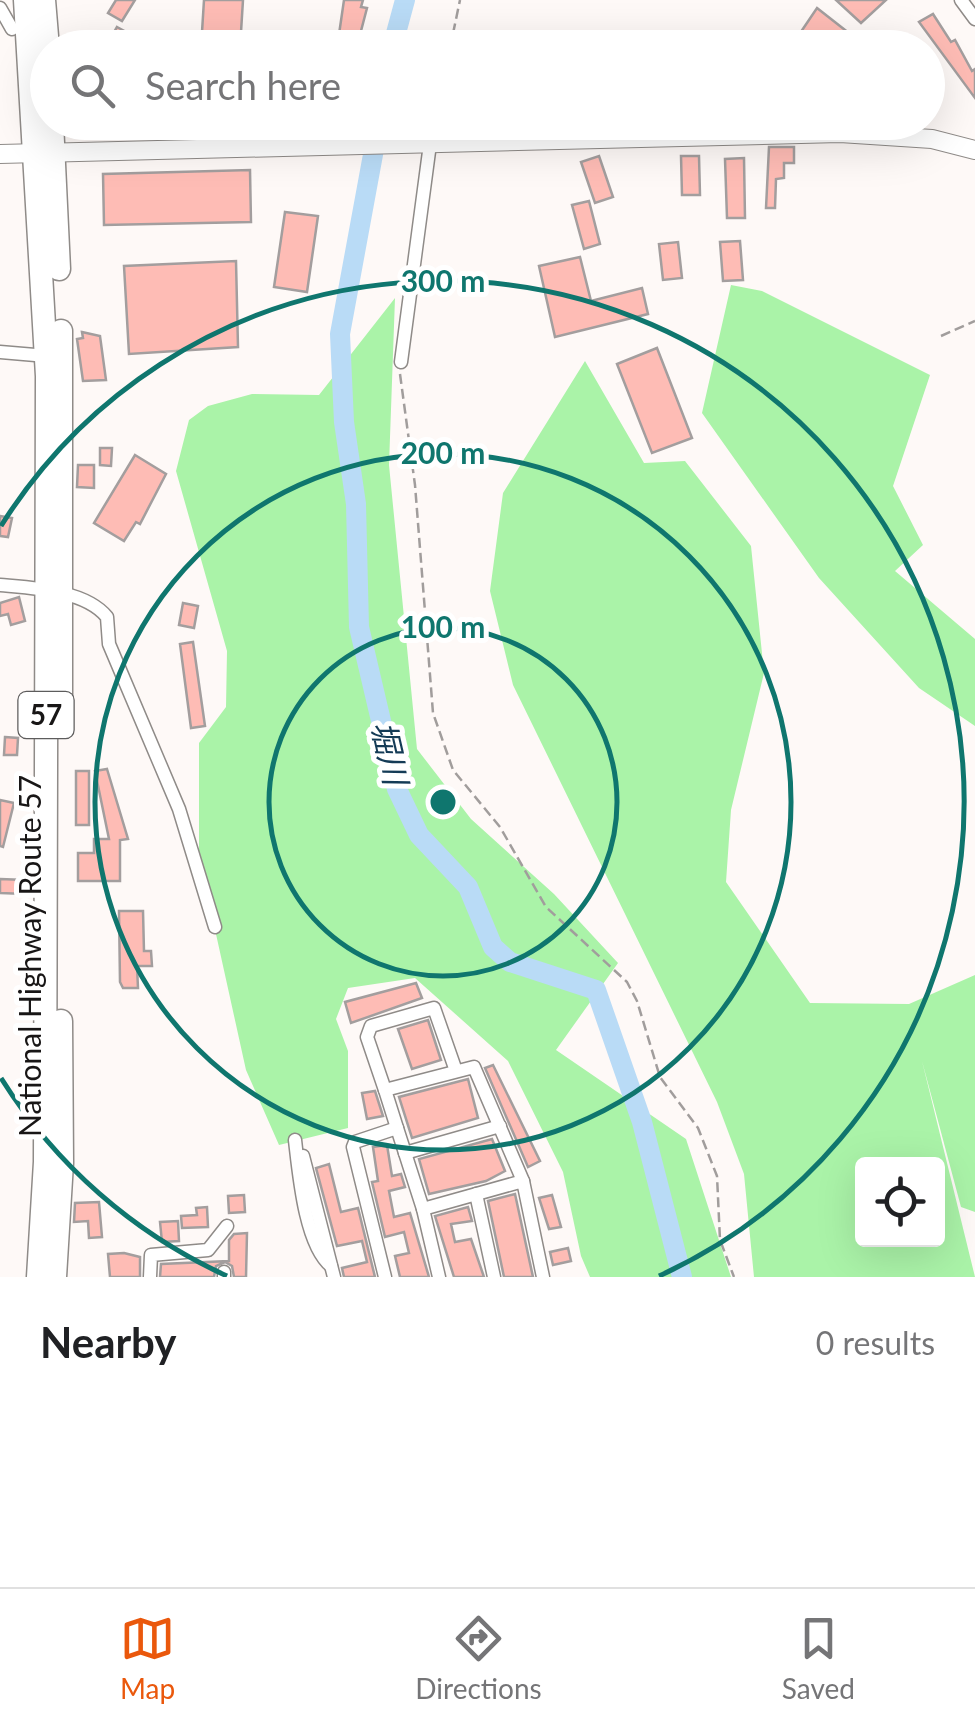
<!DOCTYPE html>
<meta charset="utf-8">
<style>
body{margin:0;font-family:Lato,"Noto Sans JP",sans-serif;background:#f2f2f2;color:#202124}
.controls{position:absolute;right:30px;bottom:30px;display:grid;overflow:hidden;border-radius:10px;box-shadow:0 10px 40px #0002}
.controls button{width:90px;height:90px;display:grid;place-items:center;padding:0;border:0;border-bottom:2px solid #e0e0e0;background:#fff;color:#202124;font:50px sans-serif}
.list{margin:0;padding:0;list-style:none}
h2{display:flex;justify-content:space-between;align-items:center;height:130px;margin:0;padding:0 40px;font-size:42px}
h2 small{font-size:32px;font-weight:400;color:#757577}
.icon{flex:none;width:55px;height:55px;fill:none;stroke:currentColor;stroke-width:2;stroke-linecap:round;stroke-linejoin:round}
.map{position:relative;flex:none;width:975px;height:1277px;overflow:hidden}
.search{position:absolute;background:#fff;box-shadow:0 10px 40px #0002;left:30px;right:30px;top:30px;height:110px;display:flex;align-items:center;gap:25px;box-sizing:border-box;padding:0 35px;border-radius:55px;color:#757577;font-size:38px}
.sheet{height:310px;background:#fff}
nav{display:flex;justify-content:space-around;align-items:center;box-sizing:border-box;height:140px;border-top:2px solid #e0e0e0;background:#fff;font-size:28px;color:#757577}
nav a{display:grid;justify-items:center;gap:5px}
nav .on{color:#ea580c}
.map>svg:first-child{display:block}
.green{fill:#aaf3a8;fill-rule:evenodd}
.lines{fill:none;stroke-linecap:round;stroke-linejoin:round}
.river{stroke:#b9dbf6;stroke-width:20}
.building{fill:#febcb5;stroke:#a39e9e;stroke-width:2.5}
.street-casing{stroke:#8f8b88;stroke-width:15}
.secondary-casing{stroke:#8f8b88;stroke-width:20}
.highway-casing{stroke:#8f8b88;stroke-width:25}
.path{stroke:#a19d9c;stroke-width:2.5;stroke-dasharray:10 5;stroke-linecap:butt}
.street{stroke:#fff;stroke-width:12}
.secondary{stroke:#fff;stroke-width:18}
.highway{stroke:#fff;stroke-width:22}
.ring{fill:none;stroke:#0f766e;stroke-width:5}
.labels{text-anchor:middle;stroke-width:10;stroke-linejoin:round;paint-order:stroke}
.shield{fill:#fff;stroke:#5d5c5c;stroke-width:2.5}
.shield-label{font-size:28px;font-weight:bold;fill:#181616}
.street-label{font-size:30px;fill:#181616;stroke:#fff}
.water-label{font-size:32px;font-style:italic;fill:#143b56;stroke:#fff}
.centre{fill:#0f766e;stroke:#fff;stroke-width:5}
.ring-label{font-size:30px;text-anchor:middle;font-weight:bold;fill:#0f766e;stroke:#fff;stroke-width:10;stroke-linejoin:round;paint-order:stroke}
</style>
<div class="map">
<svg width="975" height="1277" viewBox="0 0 975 1277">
<rect width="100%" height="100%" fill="#fef9f7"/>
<!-- green -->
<g class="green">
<polygon points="731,285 762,291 930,375 893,486 923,545 895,571 975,639 975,726 919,688 819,578 702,413"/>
<polygon points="395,298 389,465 417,749 471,819 554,894 618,963 556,1050 686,1139 731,1277 590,1277 581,1256 563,1172 508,1061 415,978 348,988 336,1019 348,1051 348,1128 279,1145 246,1070 199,857 199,743 226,707 227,651 176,471 189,420 208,406 252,394 319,395"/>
<path d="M 585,361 L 644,463 L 685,461 L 751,546 L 764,673 L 731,810 L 726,882 L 810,1003 L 909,1004 L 975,975 L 975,1212 L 961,1207 L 922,1061 L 975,1277 L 754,1277 L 744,1174 L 717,1102 L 513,685 L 490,591 L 503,493 ZM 862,1164 L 938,1164 L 938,1240 L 862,1240 Z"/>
</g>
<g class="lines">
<!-- river -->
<g class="river">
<polyline points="392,48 405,0"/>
<polyline points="379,122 340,334 344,422 356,504 359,627 397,789 419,835 468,887 493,947 510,962 596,990 642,1122 682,1277"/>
</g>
</g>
<!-- building -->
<g class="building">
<polygon points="116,0 135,0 122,21 108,13"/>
<polygon points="204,0 243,0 240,48 201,48"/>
<polygon points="344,0 363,0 361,7 367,8 361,31 367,32 363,48 337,48"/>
<polygon points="836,0 886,0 861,23"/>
<polygon points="817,8 868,48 790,48"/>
<polygon points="933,14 951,42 955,40 972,71 975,69 975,98 919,22"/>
<polygon points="117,27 128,33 120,48 105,48"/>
<polygon points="769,147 794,147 794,163 784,163 784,178 776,179 775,208 766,208"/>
<polygon points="599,156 613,197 595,203 581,162"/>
<polygon points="681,156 699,156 700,195 682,195"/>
<polygon points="744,158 745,218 727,218 725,159"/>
<polygon points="250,170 251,222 104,225 103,174"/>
<polygon points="589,201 600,244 584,249 572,205"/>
<polygon points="285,212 318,216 307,292 274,287"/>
<polygon points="740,241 743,280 723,281 720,242"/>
<polygon points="678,242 682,278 663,280 659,244"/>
<polygon points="580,257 591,301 642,288 648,314 555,337 539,266"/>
<polygon points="236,261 238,347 129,354 124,266"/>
<polygon points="82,332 100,336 106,380 83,381 77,339 83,338"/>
<polygon points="657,348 692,438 652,453 617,364"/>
<polygon points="100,448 112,448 111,466 100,465"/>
<polygon points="135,455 166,474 140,524 136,522 124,541 94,523"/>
<polygon points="78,465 94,465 94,488 77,487"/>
<polygon points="0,516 12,518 8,537 0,536"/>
<polygon points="19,597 25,621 11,625 8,614 0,616 0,603"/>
<polygon points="183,603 198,606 194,628 179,625"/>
<polygon points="193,642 205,726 191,728 180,644"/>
<polygon points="5,737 18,738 17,755 4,755"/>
<polygon points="107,769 128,839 120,840 120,881 78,881 78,853 94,853 94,839 109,839 95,771"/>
<rect x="76" y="771" width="13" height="54"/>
<polygon points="0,800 14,803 3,847 0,846"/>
<polygon points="0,879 25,880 25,894 0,893"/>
<polygon points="119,911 143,911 144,951 151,951 152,966 137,966 138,988 123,988 120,982"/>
<polygon points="416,983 422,998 351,1023 345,1002"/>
<polygon points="428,1020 441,1060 412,1069 398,1029"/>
<polygon points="493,1065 540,1161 528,1167 485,1068"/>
<polygon points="468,1079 478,1118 412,1138 399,1097"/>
<polygon points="375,1091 383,1116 367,1119 362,1093"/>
<polygon points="492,1139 505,1171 486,1181 429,1194 419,1159"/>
<polygon points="387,1145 392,1176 401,1174 405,1187 389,1191 394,1217 410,1213 429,1277 400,1277 395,1256 409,1253 404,1232 385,1237 372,1182 378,1181 373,1147"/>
<polygon points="329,1164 341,1212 358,1208 375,1277 344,1277 342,1268 367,1262 362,1241 337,1246 316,1168"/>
<polygon points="515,1194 533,1277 504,1277 488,1201"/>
<polygon points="244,1195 245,1212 229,1213 228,1196"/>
<polygon points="552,1195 561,1227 549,1229 539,1198"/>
<polygon points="99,1202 102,1237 89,1238 88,1221 74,1222 75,1203"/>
<polygon points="207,1207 208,1227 182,1228 181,1216 197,1215 196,1208"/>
<polygon points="468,1207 472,1221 451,1224 455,1242 471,1239 484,1277 454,1277 435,1216"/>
<polygon points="178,1221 179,1241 162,1242 160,1222"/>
<polygon points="247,1233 246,1277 234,1277 232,1266 225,1262 216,1266 214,1277 160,1277 161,1264 229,1261 229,1240 234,1234"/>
<polygon points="568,1248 571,1261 553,1265 550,1252"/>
<polygon points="124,1253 140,1257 140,1277 110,1277 108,1254"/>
</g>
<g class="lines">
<defs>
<g id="street">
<polyline points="961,0 975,19"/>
<polyline points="0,8 12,29"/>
<polyline points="0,352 47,356"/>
<polyline points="401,362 430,144"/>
<path d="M 0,585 C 33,588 85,590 107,617 L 109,644 L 179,809 L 215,927"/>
<polyline points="385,1090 367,1037 371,1026 434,1008 456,1071"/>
<polyline points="397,1128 385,1090 474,1067 523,1181"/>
<path d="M 295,1140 C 299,1174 305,1245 331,1266"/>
<polyline points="405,1153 500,1126"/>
<polyline points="303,1156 334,1277"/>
<polyline points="476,1194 494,1277"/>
<polyline points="423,1209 439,1277"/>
<polyline points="150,1277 151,1255 208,1250 227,1226"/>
<polyline points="224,1277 224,1272"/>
<polyline points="385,1277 353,1147 355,1142 397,1128 423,1209 523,1181 543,1277"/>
</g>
<polyline id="secondary" points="0,154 840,133 932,139 975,150"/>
<g id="highway">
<polyline points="25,0 47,376 45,1162 38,1277"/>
<polyline points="44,0 48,48"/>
<polyline points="52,122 59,269"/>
<polyline points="61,704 61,331"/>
<polyline points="55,1277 62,1163 61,1021"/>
</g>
</defs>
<!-- street casing -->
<use href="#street" class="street-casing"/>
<!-- secondary casing -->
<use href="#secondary" class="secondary-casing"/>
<!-- highway casing -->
<use href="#highway" class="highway-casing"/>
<!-- path -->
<g class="path">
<polyline points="450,48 460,0"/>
<polyline points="941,336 975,321"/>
<polyline points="400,374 415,485 433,713 453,770 500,827 546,907 627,982 637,1001 660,1077 698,1128 717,1176 720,1240 734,1277"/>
</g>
<!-- street -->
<use href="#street" class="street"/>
<!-- secondary -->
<use href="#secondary" class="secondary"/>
<!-- highway -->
<use href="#highway" class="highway"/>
</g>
<!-- distance rings -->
<g class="ring">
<circle cx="443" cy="802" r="174"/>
<circle cx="443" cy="802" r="348"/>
<path d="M227 1276A521 521 0 0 1 1 1078M1 526A521 521 0 1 1 659 1276"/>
</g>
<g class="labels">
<!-- shield labels -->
<rect class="shield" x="18.5" y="692" width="55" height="46" rx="8"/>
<g class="shield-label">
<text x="46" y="725">57</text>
</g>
<!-- street labels -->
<g class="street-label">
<text transform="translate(31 956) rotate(-90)" y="10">National Highway Route 57</text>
</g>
<!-- water labels -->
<g class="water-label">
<text transform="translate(389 753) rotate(77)" y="11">堀川</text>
</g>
</g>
<circle cx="443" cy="802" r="15" class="centre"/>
<g class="ring-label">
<text x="443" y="292">300 m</text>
<text x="443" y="464">200 m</text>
<text x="443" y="638">100 m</text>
</g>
</svg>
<div class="controls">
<button><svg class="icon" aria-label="locate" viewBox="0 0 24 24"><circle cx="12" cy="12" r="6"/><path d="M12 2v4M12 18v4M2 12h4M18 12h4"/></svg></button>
</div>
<div class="search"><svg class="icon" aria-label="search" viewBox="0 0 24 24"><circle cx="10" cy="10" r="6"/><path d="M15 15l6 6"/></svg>Search here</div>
</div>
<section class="sheet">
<h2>Nearby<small>0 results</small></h2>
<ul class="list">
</ul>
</section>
<nav>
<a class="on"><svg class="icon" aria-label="map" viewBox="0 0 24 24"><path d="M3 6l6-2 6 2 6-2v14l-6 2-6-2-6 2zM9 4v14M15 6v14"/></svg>Map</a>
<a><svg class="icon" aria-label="directions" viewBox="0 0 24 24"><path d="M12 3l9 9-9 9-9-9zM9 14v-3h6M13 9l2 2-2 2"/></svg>Directions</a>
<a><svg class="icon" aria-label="saved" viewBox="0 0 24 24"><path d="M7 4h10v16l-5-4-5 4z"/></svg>Saved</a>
</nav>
